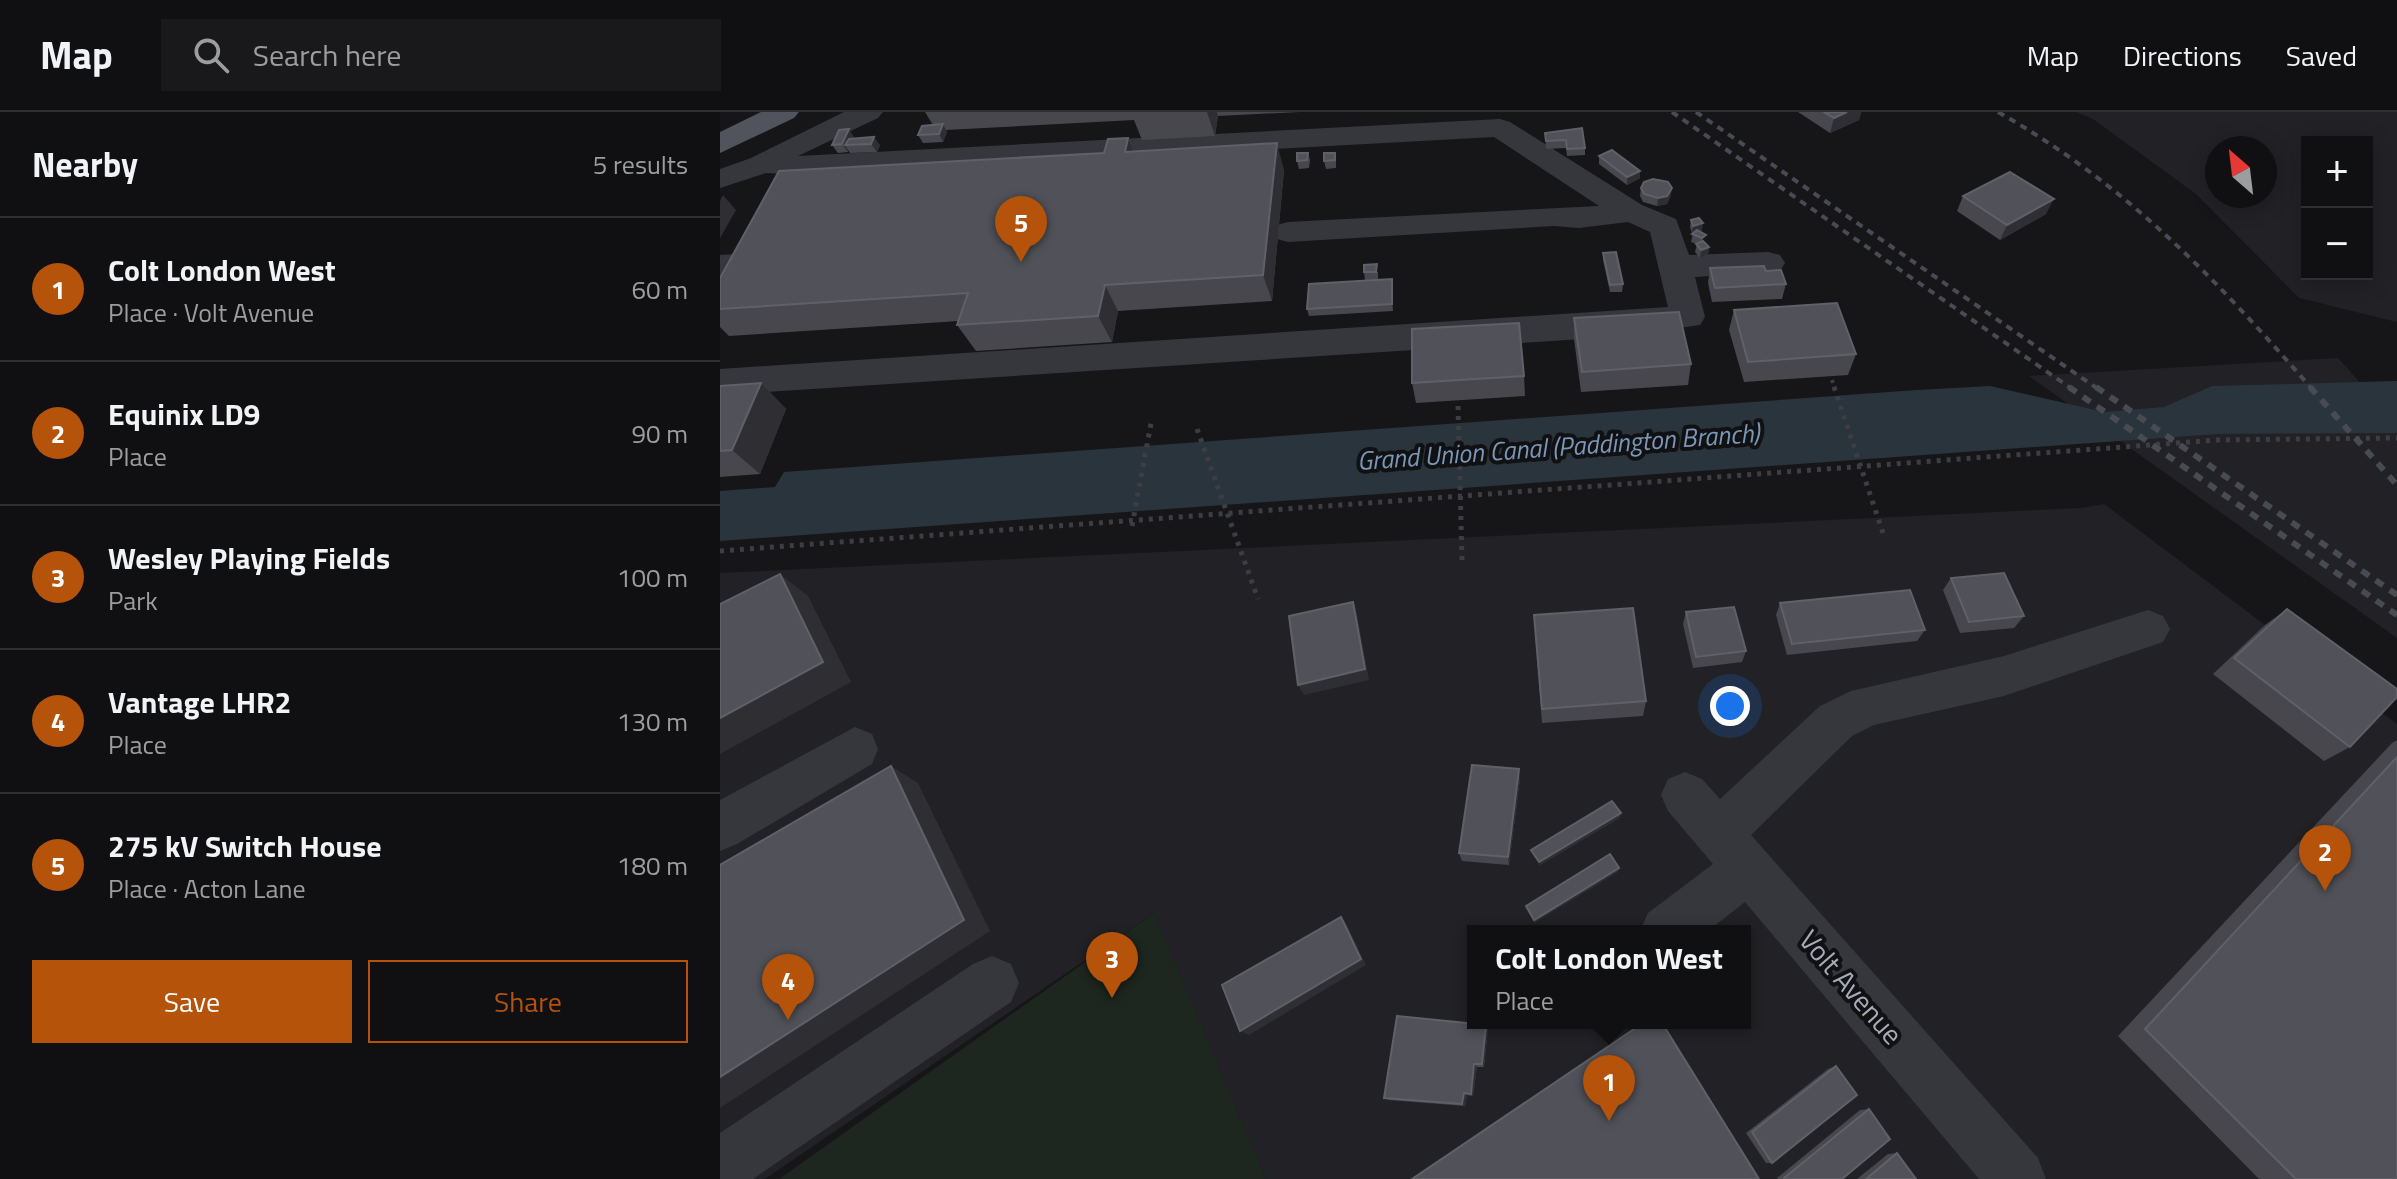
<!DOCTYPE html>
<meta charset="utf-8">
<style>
body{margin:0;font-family:"Titillium Web",sans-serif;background:#19191b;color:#f1f3f6}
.controls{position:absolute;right:24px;top:24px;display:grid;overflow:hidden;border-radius:0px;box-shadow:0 4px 20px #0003}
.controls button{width:72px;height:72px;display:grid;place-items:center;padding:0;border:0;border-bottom:2px solid #303032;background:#101012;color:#f1f3f6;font:40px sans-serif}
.compass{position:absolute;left:1485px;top:24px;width:72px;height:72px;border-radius:50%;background:#101012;box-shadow:0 4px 20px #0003;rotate:332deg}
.you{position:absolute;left:1010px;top:594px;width:28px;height:28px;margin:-20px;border:6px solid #fff;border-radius:50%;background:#1a73e8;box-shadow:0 0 0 12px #1a73e833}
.badge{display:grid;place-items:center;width:52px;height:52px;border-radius:50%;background:#b45309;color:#fff;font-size:26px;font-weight:700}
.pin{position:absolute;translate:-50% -66px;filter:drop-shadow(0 2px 4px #0008)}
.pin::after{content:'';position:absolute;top:42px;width:28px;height:24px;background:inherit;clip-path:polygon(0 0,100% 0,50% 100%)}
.popup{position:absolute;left:747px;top:813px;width:284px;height:104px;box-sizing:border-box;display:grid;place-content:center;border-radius:0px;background:#101012;filter:drop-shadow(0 2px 6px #0005);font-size:26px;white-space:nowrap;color:#9c9d9f}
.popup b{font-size:30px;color:#f1f3f6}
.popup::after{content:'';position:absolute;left:50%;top:100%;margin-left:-16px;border:16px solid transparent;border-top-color:#101012}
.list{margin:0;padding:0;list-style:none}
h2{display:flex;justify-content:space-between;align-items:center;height:104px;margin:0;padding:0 32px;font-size:34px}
h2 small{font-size:26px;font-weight:400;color:#9c9d9f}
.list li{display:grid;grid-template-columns:52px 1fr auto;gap:24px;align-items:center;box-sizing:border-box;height:144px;padding:0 32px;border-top:2px solid #303032}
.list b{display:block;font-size:30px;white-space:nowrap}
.list p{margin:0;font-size:26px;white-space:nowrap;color:#9c9d9f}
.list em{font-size:26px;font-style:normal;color:#9c9d9f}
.actions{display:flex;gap:16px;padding:24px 32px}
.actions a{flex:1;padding:18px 0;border:2px solid #b45309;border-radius:0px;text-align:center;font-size:28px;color:#b45309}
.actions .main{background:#b45309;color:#fff}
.icon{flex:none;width:44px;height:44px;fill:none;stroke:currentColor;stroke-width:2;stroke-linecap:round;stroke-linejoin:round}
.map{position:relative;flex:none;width:1677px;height:1067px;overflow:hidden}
header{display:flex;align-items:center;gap:48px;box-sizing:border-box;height:112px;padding:0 40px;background:#101012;border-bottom:2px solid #303032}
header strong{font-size:38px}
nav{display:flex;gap:44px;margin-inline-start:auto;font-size:28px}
.search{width:560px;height:72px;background:#19191b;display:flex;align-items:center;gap:20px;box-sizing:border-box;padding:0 28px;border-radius:0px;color:#9c9d9f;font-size:30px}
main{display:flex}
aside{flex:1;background:#101012}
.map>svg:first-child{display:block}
.built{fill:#222125;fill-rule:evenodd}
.green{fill:#1d261f}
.water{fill:#2a343d}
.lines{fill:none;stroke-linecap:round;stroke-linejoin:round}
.path{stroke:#3c3e44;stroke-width:5;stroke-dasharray:4 6;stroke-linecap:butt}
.minor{fill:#36373d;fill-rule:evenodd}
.major{fill:#52545d;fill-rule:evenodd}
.rail-far1{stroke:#494b52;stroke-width:4;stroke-dasharray:7 6;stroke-linecap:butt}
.rail{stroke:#494b52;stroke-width:6;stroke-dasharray:9 8;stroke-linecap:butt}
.path-bridge-far1{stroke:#3c3e44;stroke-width:4;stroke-dasharray:3 4;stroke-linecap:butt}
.path-bridge{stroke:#3c3e44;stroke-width:5;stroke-dasharray:4 6;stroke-linecap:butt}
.wall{fill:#47474d}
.shaded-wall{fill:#2f2f33}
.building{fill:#515259;stroke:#5f6068;stroke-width:2}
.labels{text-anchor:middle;stroke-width:8;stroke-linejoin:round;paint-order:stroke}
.water-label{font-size:26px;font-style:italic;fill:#7a97b8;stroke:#111113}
.near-street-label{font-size:28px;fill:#a6abb9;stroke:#111113}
</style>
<header>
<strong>Map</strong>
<div class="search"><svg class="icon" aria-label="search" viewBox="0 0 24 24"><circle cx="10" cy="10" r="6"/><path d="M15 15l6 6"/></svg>Search here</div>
<nav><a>Map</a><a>Directions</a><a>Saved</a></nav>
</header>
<main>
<aside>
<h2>Nearby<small>5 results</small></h2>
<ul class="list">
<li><span class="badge">1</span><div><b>Colt London West</b><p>Place · Volt Avenue</p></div><em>60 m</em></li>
<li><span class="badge">2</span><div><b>Equinix LD9</b><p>Place</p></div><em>90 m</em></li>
<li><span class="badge">3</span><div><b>Wesley Playing Fields</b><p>Park</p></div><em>100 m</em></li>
<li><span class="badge">4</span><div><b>Vantage LHR2</b><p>Place</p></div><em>130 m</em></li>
<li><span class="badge">5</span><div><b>275 kV Switch House</b><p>Place · Acton Lane</p></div><em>180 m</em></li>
</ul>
<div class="actions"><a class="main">Save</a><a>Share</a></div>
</aside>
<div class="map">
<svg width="1677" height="1067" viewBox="0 0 1677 1067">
<rect width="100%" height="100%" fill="#161618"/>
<!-- built -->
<g class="built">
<path d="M 1356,0 L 1677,0 L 1677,210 L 1579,186 L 1476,82 L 1373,7 ZM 1587,30 L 1647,30 L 1647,162 L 1587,162 ZM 1497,36 L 1545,36 L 1545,84 L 1497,84 Z"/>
<polygon points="1618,246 1677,312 1677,526 1309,264"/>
<path d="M 1384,392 L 1677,612 L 1677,1067 L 546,1067 L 433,802 L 45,1067 L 0,1067 L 0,461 L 1361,396 ZM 753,819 L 1025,819 L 1025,911 L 753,911 Z"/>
</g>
<!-- green -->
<polygon class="green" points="434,801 546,1067 59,1067"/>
<!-- water -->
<polygon class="water" points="1677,269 1677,321 1497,322 0,429 0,379 55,375 64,360 1197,278 1270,274 1384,300 1444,295 1492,274"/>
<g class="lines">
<!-- path -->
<polyline class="path" points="0,439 1497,328 1677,326"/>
<!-- minor -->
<g class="minor">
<polygon points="124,0 163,0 158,6 78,44 780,7 790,10 922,93 956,107 969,143 1048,140 1060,143 1065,151 1060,159 975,165 985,205 980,213 893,225 0,283 0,257 948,195 930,120 908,110 859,116 834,114 568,130 557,127 552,120 557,113 568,110 879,94 774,25 85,63 46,61 0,76 0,57 31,46"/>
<polygon points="32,141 44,144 49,152 44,160 0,165 0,143"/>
<polygon points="1428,498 1443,504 1450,517 1443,530 1284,584 1154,613 1132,624 1031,723 1318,1046 1326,1067 1259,1067 1025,790 988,819 920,819 928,801 993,752 948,699 941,683 948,667 965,660 982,667 1000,687 1100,594 1131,579 1284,544"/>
<polygon points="135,615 152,622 158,637 152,652 17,732 0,739 0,688"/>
<polygon points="272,844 291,852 299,871 291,890 33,1067 0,1067 0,1021 253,852"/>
</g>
<!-- major -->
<polygon class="major" points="41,0 79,0 74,6 0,41 0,20"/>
<!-- rail-far1 -->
<g class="rail-far1">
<polyline points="952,0 1352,277"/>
<polyline points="976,0 1378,277"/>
<path d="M 1278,0 C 1407,73 1496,167 1592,277"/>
</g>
<!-- rail -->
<g class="rail">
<polyline points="1349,275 1677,503"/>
<polyline points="1376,275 1677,483"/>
<polyline points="1590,275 1677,373"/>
</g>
<!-- path-bridge-far1 -->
<polyline class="path-bridge-far1" points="1112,268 1115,277"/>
<!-- path-bridge -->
<g class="path-bridge">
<polyline points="1114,275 1164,424"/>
<polyline points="738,294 742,448"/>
<polyline points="477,317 538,487"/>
<polyline points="412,414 432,306"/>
</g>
</g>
<!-- wall -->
<g class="wall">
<polygon points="205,0 580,0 498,4 495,24 422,28 414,8 226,18 227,20 223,30 203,31 198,23 213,13"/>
<polygon points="1078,0 1141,0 1139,8 1110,21"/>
<polygon points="825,21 865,36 865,43 847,44 846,36 826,37"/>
<polygon points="134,25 133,27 160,33 157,40 130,41 128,38 128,40 118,41 112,33"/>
<polygon points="408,26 414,39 564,58 552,189 398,199 392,230 256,239 237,213 239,209 9,224 0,215 0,166 384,41"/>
<polygon points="588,41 590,48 589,56 579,57 577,49"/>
<polygon points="879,44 920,59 920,66 907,73 879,52"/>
<polygon points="616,48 616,56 606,57 604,49"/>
<polygon points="921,76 951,83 947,92 937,94 923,90 920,84"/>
<polygon points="1243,84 1326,102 1280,128 1237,99"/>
<polygon points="971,108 982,119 979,119 984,130 989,135 988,142 980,146 975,140 977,132 971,130 973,121 972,121 970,115"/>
<polygon points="883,141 903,172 902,180 890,180 883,148"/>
<polygon points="990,156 1046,159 1066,172 1062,187 992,190 988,171"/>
<polygon points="644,160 658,160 658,168 645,168"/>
<polygon points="672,167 673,174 673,199 589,204 587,197"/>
<polygon points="1014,198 1136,242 1128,263 1024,270 1009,218"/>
<polygon points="854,206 971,252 968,273 861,280 854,227"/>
<polygon points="804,264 805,284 696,291 692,271"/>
<polygon points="41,271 66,297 40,362 0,365 0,274"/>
<polygon points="1231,466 1304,504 1294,516 1240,521 1223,478"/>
<polygon points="1060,491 1205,518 1197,529 1067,543 1056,503"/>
<polygon points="1567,497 1630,635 1604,649 1493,562 1545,513"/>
<polygon points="966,500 1026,539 1022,550 973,556 963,512"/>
<polygon points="815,519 926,589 923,604 822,611"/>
<polygon points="1677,628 1677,1067 1539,1067 1398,924 1672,631"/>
<polygon points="800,667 789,753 742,749 739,741"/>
<polygon points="766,913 768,917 764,955 757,955 753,984 747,983 745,994 669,988 664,986"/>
<polygon points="1116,954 1052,1051 1046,1051 1026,1021 1108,957"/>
<polygon points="1149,997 1122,1067 1058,1067 1057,1066 1140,998"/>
<polygon points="1177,1041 1196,1067 1137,1067 1168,1042"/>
</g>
<!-- shaded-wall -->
<g class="shaded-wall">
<polygon points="487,0 497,0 498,4 495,24"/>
<polygon points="1127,0 1141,0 1139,8 1110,21 1114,6"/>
<polygon points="223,12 227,20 223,30 219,22"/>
<polygon points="129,17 134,25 131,33 125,33 128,38 128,40 122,32"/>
<polygon points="154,25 160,33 157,40 151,32"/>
<polygon points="408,26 420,53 405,40"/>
<polygon points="557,31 564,58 552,189 543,163"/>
<polygon points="920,59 920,66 907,73 907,65"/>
<polygon points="952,76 951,83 947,92 937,94 938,86"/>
<polygon points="3,83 16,98 0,126 0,89"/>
<polygon points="1334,87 1326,102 1280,128 1287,113"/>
<polygon points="983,111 982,119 972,121 973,114"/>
<polygon points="989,135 988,142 980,146 981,138"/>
<polygon points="672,167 673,174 673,199 672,192"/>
<polygon points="385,173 398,199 392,230 378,204"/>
<polygon points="41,271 66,297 40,362 12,338"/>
<polygon points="60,462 88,484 131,570 0,642 0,606"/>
<polygon points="633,490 637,502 649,568 584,583 578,573"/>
<polygon points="171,654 198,671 270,819 0,996 0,965"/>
<polygon points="799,657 800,667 789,753 788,745"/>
<polygon points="901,701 900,706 819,754 819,750"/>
<polygon points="899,756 898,760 814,811 814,808"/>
<polygon points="621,805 626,811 646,853 529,923 520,919"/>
<polygon points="766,913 768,917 764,955 762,952"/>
<polygon points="754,952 757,955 753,984 751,982"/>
<polygon points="744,981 747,983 745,994 742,992"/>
</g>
<!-- building -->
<g class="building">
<polygon points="1104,0 1127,0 1114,6"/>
<polygon points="223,12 219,22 198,23 202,14"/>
<polygon points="862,16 865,36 847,37 846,28 826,29 825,21"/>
<polygon points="129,17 122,32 112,33 119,18"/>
<polygon points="154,25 151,32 125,33 129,27"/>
<polygon points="408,26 405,40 557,31 543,163 385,173 378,204 237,213 248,181 0,197 0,166 59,59 384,41 388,27"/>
<polygon points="892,38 920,59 907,65 879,44"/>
<polygon points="577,41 588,41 587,48 577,49"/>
<polygon points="604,41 615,41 615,48 604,49"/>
<polygon points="1290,60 1334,87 1287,113 1243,84"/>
<polygon points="933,67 948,70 952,76 947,84 938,86 924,82 921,76 924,70"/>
<polygon points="979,106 983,111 973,114 971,108"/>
<polygon points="977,118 986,123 982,126 972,122"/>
<polygon points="983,129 989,135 981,138 976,132"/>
<polygon points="896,140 903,172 890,173 883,141"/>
<polygon points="657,152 656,160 644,160 644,153"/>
<polygon points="1044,154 1046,159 1061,158 1066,172 995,176 990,156"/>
<polygon points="672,167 672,192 587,197 589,172"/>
<polygon points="1117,191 1136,242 1028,250 1014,198"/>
<polygon points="959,200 971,252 862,260 854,206"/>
<polygon points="799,211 804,264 692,271 692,217"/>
<polygon points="41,271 12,338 0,339 0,274"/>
<polygon points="1284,461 1304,504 1249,510 1231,466"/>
<polygon points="60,462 103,550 0,606 0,492"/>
<polygon points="1190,478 1205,518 1072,532 1060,491"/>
<polygon points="633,490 645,557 578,573 569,504"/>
<polygon points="1014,495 1026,539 976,545 966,500"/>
<polygon points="913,496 926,589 822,597 814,503"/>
<polygon points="1567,497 1677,577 1677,585 1630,635 1514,546"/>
<polygon points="1677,645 1677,1067 1576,1067 1425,917"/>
<polygon points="752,653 799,657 788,745 739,741"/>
<polygon points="171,654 244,808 0,965 0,753"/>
<polygon points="892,689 901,701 819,750 811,738"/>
<polygon points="890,742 899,756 814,808 806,794"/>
<polygon points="621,805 641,847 520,919 502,873"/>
<polygon points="677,904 766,913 762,952 754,952 751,982 744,981 742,992 664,986"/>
<polygon points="923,911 942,911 1039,1067 692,1067"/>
<polygon points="1116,954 1137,983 1052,1051 1032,1020"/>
<polygon points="1149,997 1170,1027 1122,1067 1064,1067 1064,1066"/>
<polygon points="1177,1041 1196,1067 1146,1067"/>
</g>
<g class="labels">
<!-- water labels -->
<g class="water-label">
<text transform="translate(838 335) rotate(-4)" y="9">Grand Union Canal (Paddington Branch)</text>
</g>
<!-- near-street labels -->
<g class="near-street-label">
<text transform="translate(1131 875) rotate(49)" y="10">Volt Avenue</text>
</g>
</g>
</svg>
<div class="controls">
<button>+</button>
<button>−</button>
</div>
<svg class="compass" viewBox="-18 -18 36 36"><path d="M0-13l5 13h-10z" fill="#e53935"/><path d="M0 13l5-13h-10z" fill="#9c9d9f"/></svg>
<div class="you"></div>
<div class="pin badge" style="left:889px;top:1009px">1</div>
<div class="popup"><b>Colt London West</b>Place</div>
<div class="pin badge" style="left:1605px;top:779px">2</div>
<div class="pin badge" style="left:392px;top:886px">3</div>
<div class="pin badge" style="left:68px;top:908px">4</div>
<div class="pin badge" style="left:301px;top:150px">5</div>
</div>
</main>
